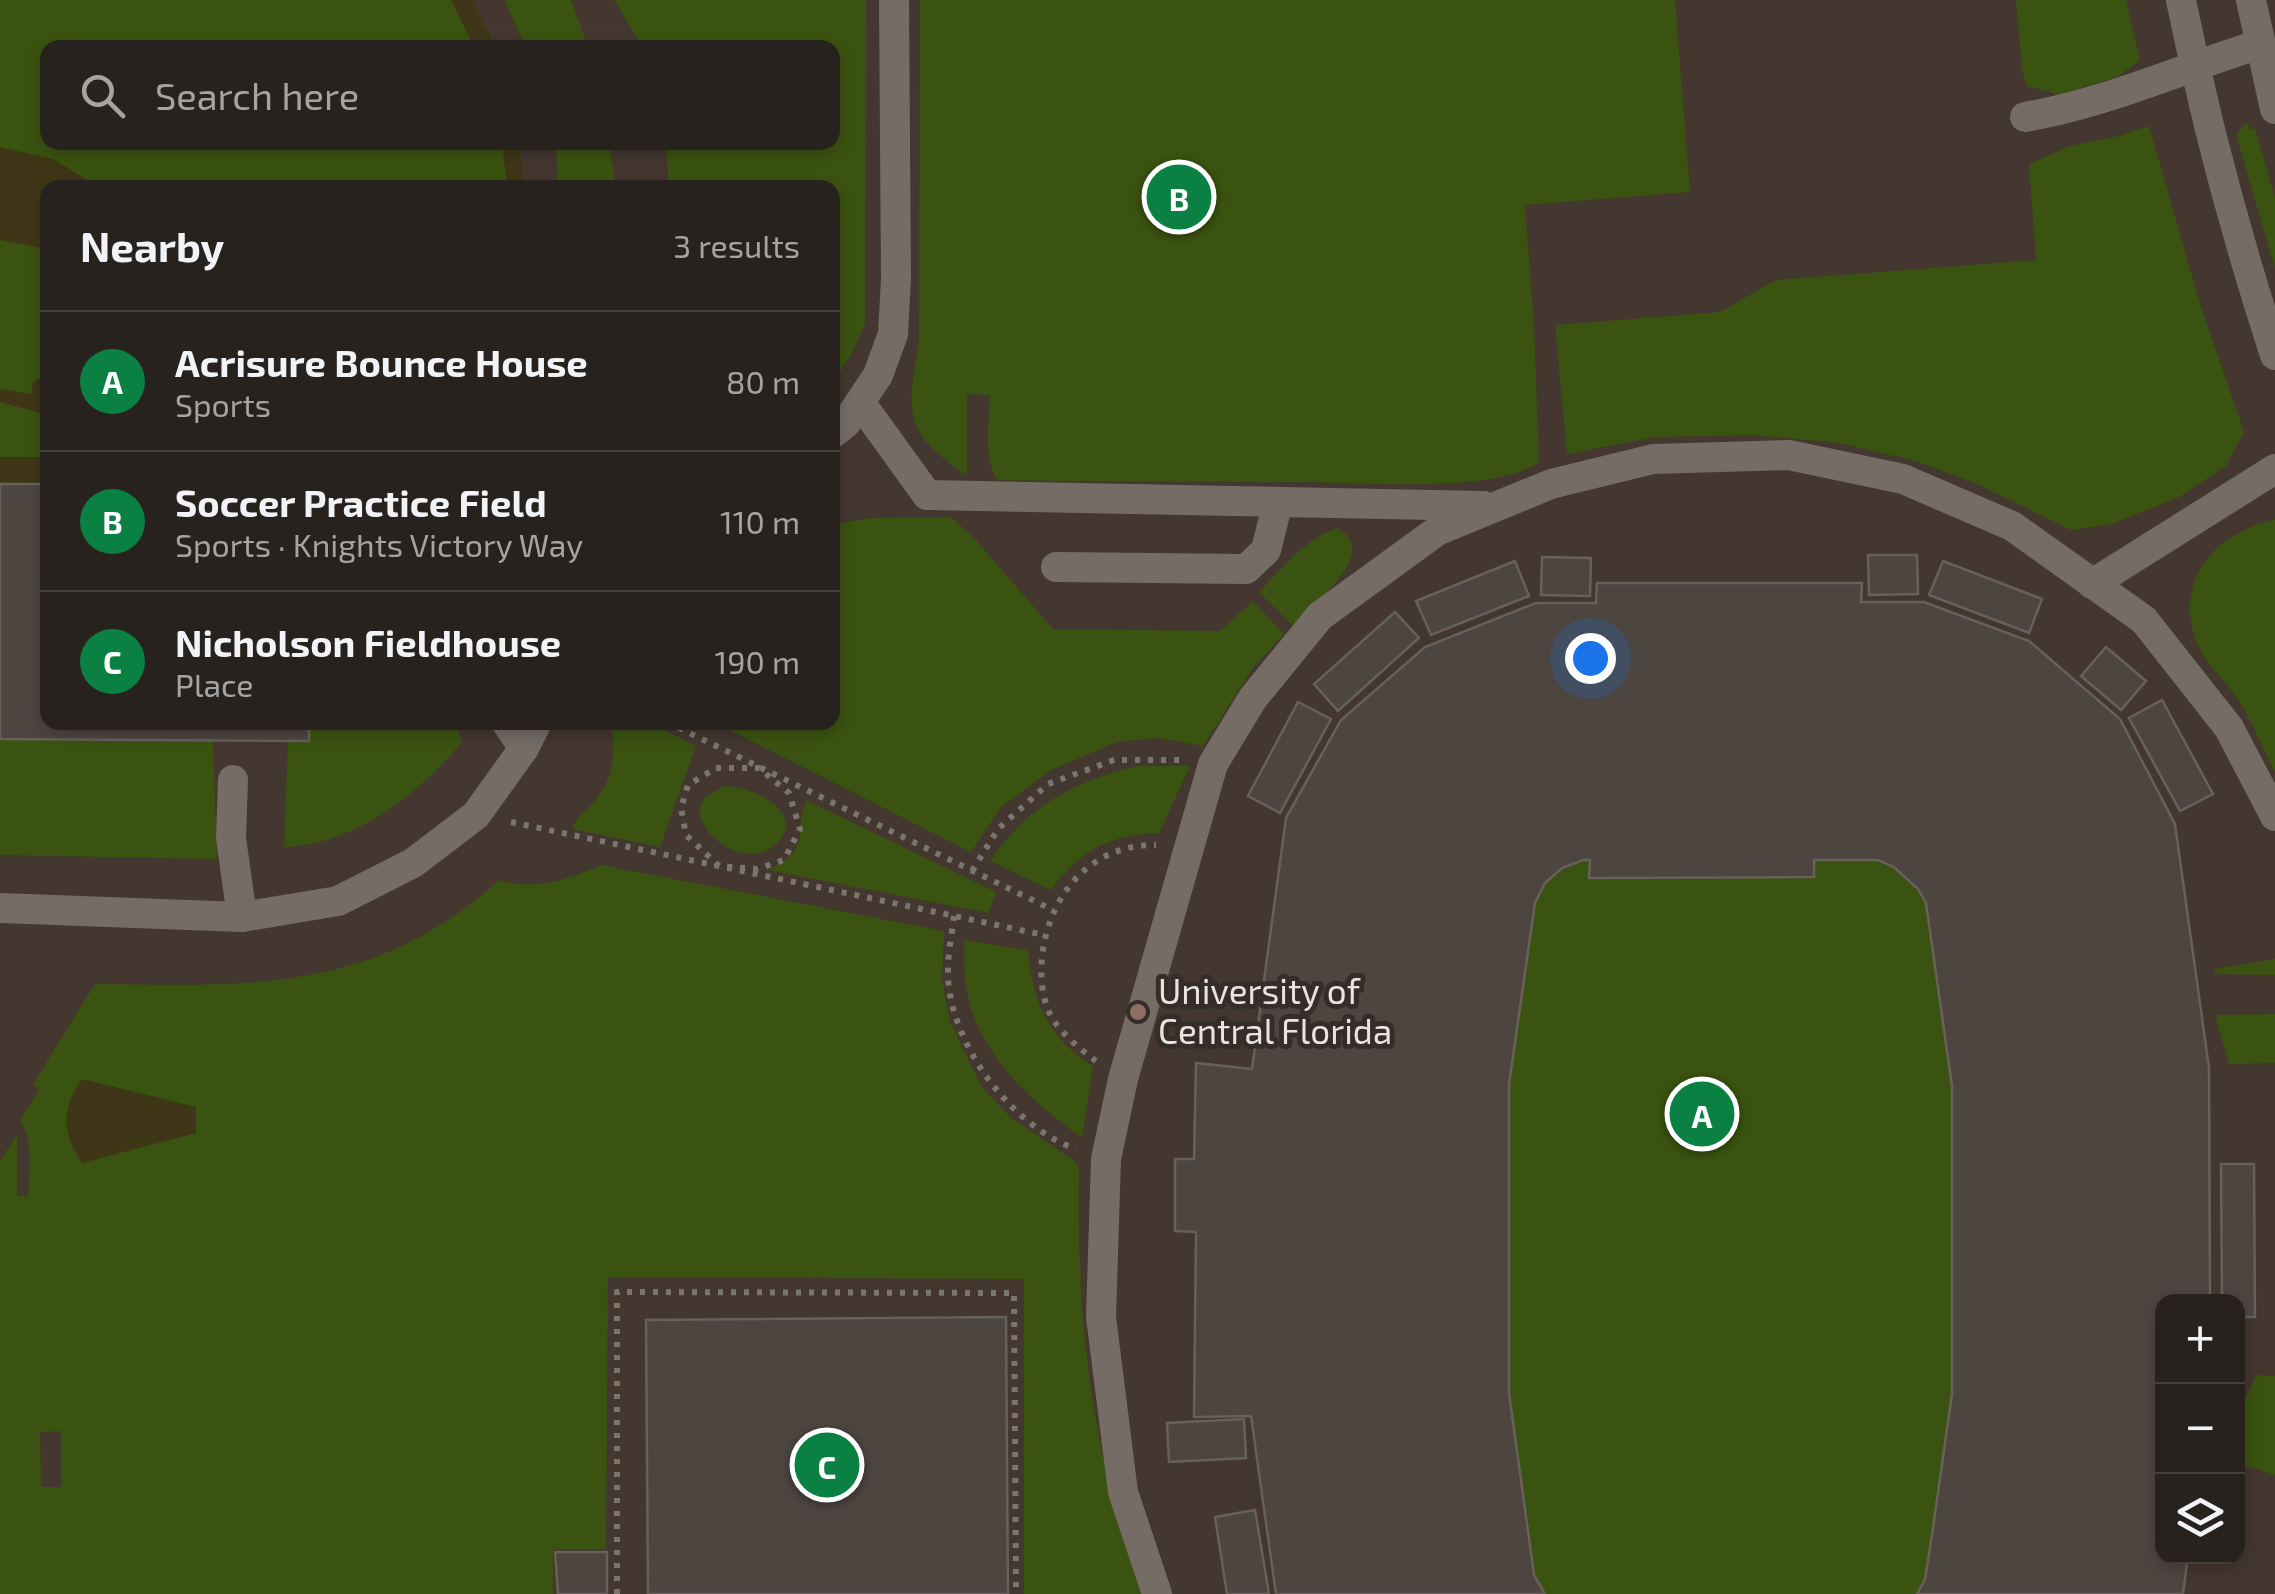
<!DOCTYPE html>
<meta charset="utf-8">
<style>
body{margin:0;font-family:"Exo 2",sans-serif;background:#332f2b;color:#f1f3f6}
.controls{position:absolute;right:30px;bottom:30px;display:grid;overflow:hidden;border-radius:20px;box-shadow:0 5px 15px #0003}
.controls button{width:90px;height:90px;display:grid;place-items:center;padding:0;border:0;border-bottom:2px solid #433f3c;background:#27221e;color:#f1f3f6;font:50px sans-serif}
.you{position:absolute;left:1590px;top:658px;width:35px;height:35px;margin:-25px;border:8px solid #fff;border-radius:50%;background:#1a73e8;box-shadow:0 0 0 15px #1a73e833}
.badge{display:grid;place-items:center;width:65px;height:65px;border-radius:50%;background:#0b8043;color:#fff;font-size:32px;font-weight:700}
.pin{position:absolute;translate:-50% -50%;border:5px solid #fff;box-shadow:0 2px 10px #0006}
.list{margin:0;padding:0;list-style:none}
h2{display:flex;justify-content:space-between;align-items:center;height:130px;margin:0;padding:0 40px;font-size:42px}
h2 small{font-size:32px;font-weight:400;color:#a4a4a4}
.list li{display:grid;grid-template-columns:65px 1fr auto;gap:30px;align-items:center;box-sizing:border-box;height:140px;padding:0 40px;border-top:2px solid #433f3c}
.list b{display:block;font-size:38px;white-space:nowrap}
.list p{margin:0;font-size:32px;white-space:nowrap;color:#a4a4a4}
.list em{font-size:32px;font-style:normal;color:#a4a4a4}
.icon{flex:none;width:55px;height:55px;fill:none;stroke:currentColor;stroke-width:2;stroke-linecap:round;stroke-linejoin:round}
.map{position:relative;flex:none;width:2275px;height:1594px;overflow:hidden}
.search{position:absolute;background:#27221e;box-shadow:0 5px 15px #0003;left:40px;top:40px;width:800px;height:110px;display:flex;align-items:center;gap:25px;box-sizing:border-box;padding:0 35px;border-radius:20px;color:#a4a4a4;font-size:38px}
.panel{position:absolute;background:#27221e;box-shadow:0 5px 15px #0003;left:40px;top:180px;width:800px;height:550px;border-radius:20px}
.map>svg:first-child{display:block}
.built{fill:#43372f;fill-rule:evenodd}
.green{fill:#3b5310;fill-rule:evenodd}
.sand{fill:#3e3616}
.building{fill:#4d4540;stroke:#68605b;stroke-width:2.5}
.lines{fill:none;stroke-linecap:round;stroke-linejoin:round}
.path{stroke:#7b7571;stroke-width:6;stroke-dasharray:5 8;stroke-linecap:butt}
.minor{stroke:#756c66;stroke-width:30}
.education-dot{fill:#8d6e63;stroke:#342d28;stroke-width:4}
.labels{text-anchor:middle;stroke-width:10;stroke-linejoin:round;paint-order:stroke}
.poi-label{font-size:35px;fill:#e9e4e1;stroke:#342d28;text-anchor:start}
</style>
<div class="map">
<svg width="2275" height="1594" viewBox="0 0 2275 1594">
<rect width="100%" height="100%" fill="#342d28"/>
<!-- built -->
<path class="built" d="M 0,0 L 2275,0 L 2275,1594 L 0,1594 ZM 48,48 L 832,48 L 832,142 L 48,142 ZM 48,188 L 832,188 L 832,722 L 48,722 ZM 2162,1302 L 2238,1302 L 2238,1556 L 2162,1556 Z"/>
<!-- green -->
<g class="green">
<polygon points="0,0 473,0 495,47 48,48 48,142 519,143 524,187 48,188 47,484 0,484"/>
<polygon points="505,0 571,0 588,47 525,47"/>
<polygon points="614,0 866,0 865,323 851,355 833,382 832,188 669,187 666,143 832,142 832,48 642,47"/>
<path d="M 920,0 L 1675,0 L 1690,192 L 1525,205 L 1534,326 L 1539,462 C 1496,494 1353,482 1297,482 C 1197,482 1097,482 997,480 C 983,457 989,421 990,395 L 967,394 L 967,476 C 900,429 908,415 919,339 Z"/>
<polygon points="2016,0 2126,0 2140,60 2119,76 2060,95 2027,86 2022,71"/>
<polygon points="2248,124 2250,129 2255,129 2275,197 2275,268 2236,135 2244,125"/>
<polygon points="2149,126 2200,304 2244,432 2226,466 2179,497 2112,524 2071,530 1975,483 1916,461 1839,443 1753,435 1656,437 1567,454 1555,325 1720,312 1776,280 2036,260 2029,164 2070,146 2119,136"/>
<polygon points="556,143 609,143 616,187 558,187"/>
<polygon points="951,517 975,539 1053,629 1220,631 1253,601 1284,634 1253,668 1203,746 1159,738 1117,742 1051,770 1001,807 971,852 716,723 832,722 833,525 872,518"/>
<path d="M 2275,520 L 2275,772 C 2263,749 2253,724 2240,702 C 2226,681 2203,662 2195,638 C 2175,577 2218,531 2275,520 Z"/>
<path d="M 1337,528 C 1383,553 1312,604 1292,625 L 1259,592 C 1283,567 1304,540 1337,528 Z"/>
<polygon points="1597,583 1862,583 1862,602 2029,641 2120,719 2175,824 2162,1302 2162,1556 2188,1557 2183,1594 1276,1594 1251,1416 1194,1417 1196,1233 1175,1231 1175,1159 1194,1158 1196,1063 1252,1068 1286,818 1341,720 1425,647 1536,603 1596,603"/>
<path d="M 309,723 L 456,723 L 462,742 C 418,794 355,845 284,847 L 288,741 L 309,740 Z"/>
<path d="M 611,723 L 650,723 L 696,746 L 660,847 L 573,829 C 576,814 587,811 596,799 C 614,778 616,749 611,723 Z"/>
<polygon points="0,739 213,741 217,859 0,855"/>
<path d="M 1138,766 L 1190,766 L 1159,833 C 1112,833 1078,852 1051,890 L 990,861 C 1026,807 1076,780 1138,766 Z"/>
<path d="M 724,786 C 748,785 806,810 779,841 C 753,871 704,843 699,811 L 705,797 Z"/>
<path d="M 806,800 L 996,892 L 989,913 L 768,870 C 815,847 792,836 806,800 Z"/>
<path d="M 601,865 L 944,931 L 942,979 L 950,1021 L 981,1086 L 1011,1118 L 1075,1161 L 1079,1169 C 1076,1321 1092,1450 1141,1594 L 1024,1594 L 1024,1279 L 608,1277 L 606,1549 L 553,1549 L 553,1594 L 0,1594 L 0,1161 L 17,1134 L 17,1196 L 28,1196 C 29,1171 34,1141 20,1120 L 39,1090 L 33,1084 L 95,984 C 251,986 375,993 499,880 C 535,891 568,880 601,865 ZM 61,1431 L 61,1487 L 41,1487 L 40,1432 Z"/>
<path d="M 964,940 L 1028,950 C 1032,1000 1049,1040 1093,1066 L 1082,1138 C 1030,1100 977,1054 966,987 C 963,972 965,955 964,940 Z"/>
<polygon points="2275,959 2275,975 2215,974 2215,969"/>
<polygon points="2275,1014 2275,1063 2229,1064 2215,1015"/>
<polygon points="2256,1375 2275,1376 2275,1475 2238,1463 2238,1415"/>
</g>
<!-- sand -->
<g class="sand">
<polygon points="451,0 473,0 495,47 474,47"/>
<polygon points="502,143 519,143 524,187 507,187"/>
<polygon points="0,147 53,159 99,187 48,188 47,249 0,240"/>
<polygon points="47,374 47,415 0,402 0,389 31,394 33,383"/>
<rect x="0" y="457" width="47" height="27"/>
<path d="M 82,1079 L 196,1107 L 196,1133 L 82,1163 C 62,1134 61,1108 82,1079 Z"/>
</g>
<!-- building -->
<g class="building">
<polygon points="0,484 48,484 48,722 309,722 309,741 0,739"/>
<polygon points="1868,555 1917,555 1918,594 1869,595"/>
<polygon points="1542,557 1591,558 1590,596 1541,595"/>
<polygon points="1515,561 1529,596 1431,635 1416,601"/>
<polygon points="1943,561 2042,599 2029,633 1929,595"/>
<polygon points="1597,583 1862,583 1861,602 1924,602 2029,641 2120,719 2175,824 2209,1068 2210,1302 2162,1302 2162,1556 2188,1556 2183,1594 1917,1594 1925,1579 1932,1535 1952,1394 1952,1086 1926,903 1918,889 1894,867 1878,860 1814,860 1814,877 1589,878 1590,860 1583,860 1562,868 1545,883 1535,903 1509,1084 1509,1393 1534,1575 1545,1594 1276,1594 1251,1416 1194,1417 1196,1232 1175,1231 1175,1159 1194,1159 1196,1063 1252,1069 1286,818 1341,720 1425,647 1536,603 1596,603"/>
<polygon points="1395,612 1419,638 1338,711 1314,684"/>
<polygon points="2106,647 2146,681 2121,710 2081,676"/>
<polygon points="2162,700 2213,794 2180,811 2129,718"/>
<polygon points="1298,702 1331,719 1280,813 1248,796"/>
<polygon points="2221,1164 2254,1164 2255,1317 2238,1317 2238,1302 2222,1302"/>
<polygon points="1006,1317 1008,1594 648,1594 646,1320"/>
<polygon points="1244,1419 1246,1458 1169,1462 1167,1423"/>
<polygon points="1255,1510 1269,1594 1227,1594 1215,1517"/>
<polygon points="555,1552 607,1552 607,1594 558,1594"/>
</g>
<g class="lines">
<!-- path -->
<g class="path">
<polyline points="667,722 1053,910"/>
<polygon points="716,768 759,768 789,793 800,829 784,860 757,869 719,866 686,835 681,808 688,785"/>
<polyline points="511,822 1044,935"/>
<polyline points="972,871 998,829 1048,784 1114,760 1181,760"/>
<path d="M 954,916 C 952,933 948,952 948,970 C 947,1040 1010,1126 1076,1149"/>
<path d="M 1096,1061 C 1081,1050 1062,1034 1052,1018 C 1042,1000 1040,977 1042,958 C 1048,896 1090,844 1156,845"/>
<polyline points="617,1594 617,1292 1014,1293 1016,1594"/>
</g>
<!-- minor -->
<g class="minor">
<path d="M 2181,0 C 2205,120 2237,239 2275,355"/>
<polyline points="2251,0 2275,109"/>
<path d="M 2025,117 C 2107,103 2182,68 2261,44"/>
<polyline points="860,402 927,495 1484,506"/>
<polyline points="832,434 846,423 878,375 893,334 896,279 894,0"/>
<polyline points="1056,567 1246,569 1266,550 1278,502"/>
<polyline points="2092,584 2275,469"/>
<polyline points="506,722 524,748"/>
<polyline points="233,780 231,838 242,917"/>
<polyline points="0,908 242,917 338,901 413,863 476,815 524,748 537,722"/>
<polyline points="1157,1594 1123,1492 1101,1317 1106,1159 1123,1079 1213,764 1253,698 1320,616 1437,531 1551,484 1653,459 1789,455 1903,479 2012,526 2144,620 2229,728 2275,816"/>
</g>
</g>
<!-- markers -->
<circle class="education-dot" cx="1138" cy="1012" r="10"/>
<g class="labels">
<!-- poi labels -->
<g class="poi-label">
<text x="1158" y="1004">University of<tspan x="1158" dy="40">Central Florida</tspan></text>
</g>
</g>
</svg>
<div class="controls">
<button>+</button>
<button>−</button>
<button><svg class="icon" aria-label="layers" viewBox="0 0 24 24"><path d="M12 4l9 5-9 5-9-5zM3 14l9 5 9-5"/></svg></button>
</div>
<div class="you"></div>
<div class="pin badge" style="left:1702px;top:1114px">A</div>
<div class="pin badge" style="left:1179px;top:197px">B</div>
<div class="pin badge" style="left:827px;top:1465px">C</div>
<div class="search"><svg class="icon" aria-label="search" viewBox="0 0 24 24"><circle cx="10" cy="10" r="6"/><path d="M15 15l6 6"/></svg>Search here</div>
<section class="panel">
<h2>Nearby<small>3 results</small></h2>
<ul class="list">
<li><span class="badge">A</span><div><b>Acrisure Bounce House</b><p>Sports</p></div><em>80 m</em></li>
<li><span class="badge">B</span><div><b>Soccer Practice Field</b><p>Sports · Knights Victory Way</p></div><em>110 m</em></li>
<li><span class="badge">C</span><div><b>Nicholson Fieldhouse</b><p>Place</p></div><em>190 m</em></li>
</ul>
</section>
</div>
